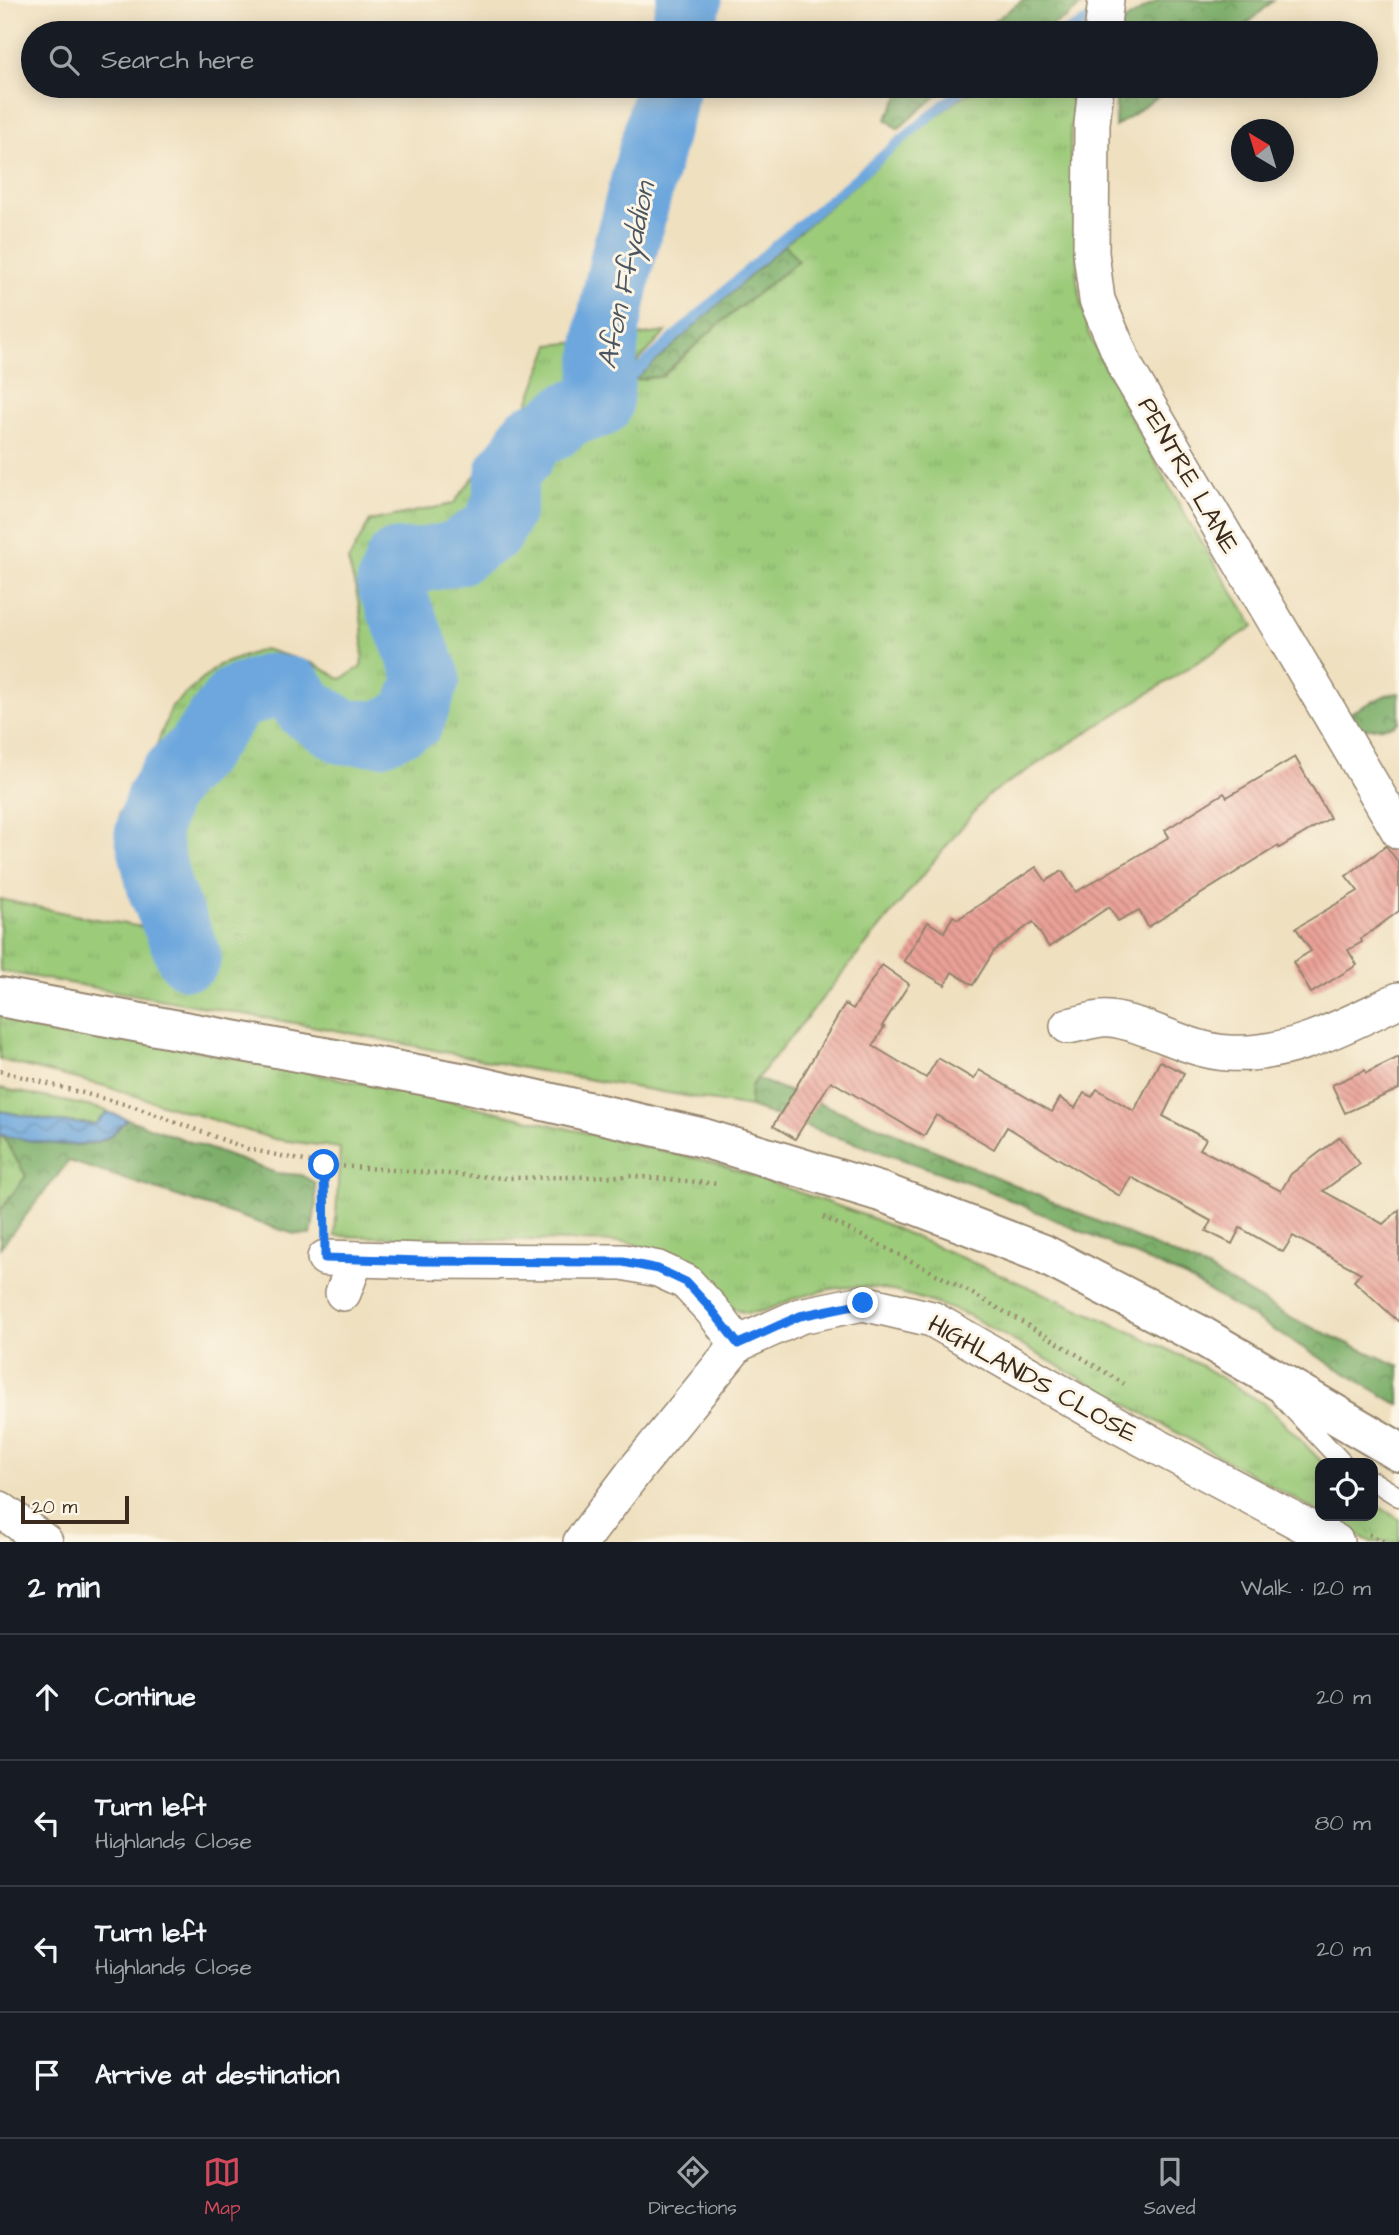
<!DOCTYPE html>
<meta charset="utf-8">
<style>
body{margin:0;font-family:"Architects Daughter",sans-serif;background:#20242c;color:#f1f3f6}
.controls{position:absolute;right:21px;bottom:21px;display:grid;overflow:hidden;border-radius:14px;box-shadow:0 4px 18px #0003}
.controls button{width:63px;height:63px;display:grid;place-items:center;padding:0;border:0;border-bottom:2px solid #363941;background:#171b24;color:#f1f3f6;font:35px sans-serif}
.compass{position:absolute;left:1231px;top:119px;width:63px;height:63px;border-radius:50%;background:#171b24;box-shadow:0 4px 18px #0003;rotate:322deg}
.scale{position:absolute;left:21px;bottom:18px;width:108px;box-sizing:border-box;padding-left:7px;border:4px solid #3b2a1e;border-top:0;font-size:19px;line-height:24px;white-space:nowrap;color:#3b2a1e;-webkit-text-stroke:5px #fcf5e5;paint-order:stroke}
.stop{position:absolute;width:21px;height:21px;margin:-16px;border:5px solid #1a73e8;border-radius:50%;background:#fff}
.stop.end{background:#1a73e8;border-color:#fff;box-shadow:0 2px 7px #0008}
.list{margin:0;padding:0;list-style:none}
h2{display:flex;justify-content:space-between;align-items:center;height:91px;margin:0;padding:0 28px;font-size:30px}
h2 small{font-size:23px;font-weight:400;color:#9ea1a6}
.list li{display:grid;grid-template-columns:46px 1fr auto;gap:21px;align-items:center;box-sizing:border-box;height:126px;padding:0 28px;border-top:2px solid #363941}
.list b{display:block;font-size:26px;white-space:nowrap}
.list p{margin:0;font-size:23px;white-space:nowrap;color:#9ea1a6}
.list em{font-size:23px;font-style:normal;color:#9ea1a6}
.icon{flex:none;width:38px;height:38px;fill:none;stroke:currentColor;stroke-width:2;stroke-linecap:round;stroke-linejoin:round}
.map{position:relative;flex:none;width:1399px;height:1542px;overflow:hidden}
.search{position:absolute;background:#171b24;box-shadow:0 4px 18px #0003;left:21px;right:21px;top:21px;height:77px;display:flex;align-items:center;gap:18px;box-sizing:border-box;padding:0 24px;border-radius:38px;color:#9ea1a6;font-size:26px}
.sheet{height:595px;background:#171b24}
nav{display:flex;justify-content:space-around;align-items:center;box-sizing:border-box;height:98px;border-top:2px solid #363941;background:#171b24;font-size:19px;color:#9ea1a6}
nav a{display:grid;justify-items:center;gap:4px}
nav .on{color:#d1495b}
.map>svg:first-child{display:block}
.grass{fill:url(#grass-tufts);stroke:#6c7a4c;stroke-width:2}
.forest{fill:url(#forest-crowns);stroke:#5c6c44;stroke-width:2}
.water{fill:url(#water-waves);stroke:#54687e;stroke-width:2}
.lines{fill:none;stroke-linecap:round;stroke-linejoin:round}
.stream{stroke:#6da7dd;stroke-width:10}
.river{stroke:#6da7dd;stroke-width:65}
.building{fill:url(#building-back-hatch)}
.lane-casing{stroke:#95856f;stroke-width:21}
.street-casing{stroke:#95856f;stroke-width:38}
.primary-casing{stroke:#95856f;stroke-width:42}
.path{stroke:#95856f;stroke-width:4.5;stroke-dasharray:2 5;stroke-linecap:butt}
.lane{stroke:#fff;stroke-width:18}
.street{stroke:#fff;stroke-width:35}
.primary{stroke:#fff;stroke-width:38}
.route{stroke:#1a73e8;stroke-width:9}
.labels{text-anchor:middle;stroke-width:6;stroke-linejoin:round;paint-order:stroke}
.street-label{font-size:26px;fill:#3b2a1e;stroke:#fcf5e5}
.water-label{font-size:28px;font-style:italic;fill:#4c5661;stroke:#fcf5e5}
</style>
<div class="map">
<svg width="1399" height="1542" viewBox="0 0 1399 1542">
<defs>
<pattern id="grass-tufts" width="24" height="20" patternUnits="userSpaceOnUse" patternTransform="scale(1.75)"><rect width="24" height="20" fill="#9ccb7a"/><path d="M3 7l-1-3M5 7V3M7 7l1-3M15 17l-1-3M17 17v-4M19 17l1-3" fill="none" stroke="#87ae69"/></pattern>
<pattern id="forest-crowns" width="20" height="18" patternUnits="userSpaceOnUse" patternTransform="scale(1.75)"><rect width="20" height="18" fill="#7daf6a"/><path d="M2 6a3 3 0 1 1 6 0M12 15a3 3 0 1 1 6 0" fill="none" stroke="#688f57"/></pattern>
<pattern id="water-waves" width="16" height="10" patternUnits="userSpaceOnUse" patternTransform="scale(1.75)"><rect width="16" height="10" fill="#6da7dd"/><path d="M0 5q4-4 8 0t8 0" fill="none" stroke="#5b88b3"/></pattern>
<pattern id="building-back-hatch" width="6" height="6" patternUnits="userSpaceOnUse" patternTransform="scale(1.75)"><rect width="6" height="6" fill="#eaa198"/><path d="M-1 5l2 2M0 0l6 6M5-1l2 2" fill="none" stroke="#bf837b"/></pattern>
</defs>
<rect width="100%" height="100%" fill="#fcf5e5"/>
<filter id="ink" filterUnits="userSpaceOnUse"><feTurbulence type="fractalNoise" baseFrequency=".0143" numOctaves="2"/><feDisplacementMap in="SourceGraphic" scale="14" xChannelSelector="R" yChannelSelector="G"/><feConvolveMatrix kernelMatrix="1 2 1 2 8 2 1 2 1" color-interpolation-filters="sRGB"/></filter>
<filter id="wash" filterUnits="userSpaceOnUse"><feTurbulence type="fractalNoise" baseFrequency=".00686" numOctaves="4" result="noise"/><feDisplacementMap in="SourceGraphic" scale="28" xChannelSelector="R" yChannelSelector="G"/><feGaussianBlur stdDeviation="1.57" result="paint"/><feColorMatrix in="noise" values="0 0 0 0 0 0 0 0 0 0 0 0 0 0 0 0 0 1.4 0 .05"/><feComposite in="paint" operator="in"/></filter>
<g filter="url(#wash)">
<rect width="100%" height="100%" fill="#efe0c0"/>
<!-- grass -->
<g class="grass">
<path d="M 982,86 L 1086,86 L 1083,107 L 1071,125 L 1070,154 L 1080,188 L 1077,280 L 1089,335 L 1131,418 L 1194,531 L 1254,626 L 987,796 L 751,1086 L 750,1107 L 534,1070 L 340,1031 L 0,971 L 0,899 L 74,915 L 142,927 L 132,902 L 124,872 L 119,814 L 156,747 L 172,706 L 219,665 L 264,649 L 312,663 L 341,679 L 361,667 C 367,631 358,595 348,561 L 370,521 L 453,504 L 526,409 L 550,345 L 602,340 L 594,391 L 579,393 L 555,416 L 522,432 L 520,438 L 501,463 L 490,513 L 480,524 L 461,538 L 439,543 L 396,557 L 389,568 L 385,589 L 417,686 L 408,712 L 384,725 L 365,727 L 339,723 L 311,694 L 288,680 L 262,680 L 232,693 L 207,723 L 194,724 L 162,770 L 148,803 L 139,839 L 161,926 L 161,945 L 200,960 L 171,889 L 157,841 L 161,812 L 179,777 L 224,727 L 275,694 L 289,698 L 319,726 L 347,741 L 388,742 L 420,725 L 434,679 L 423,646 L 395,584 L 399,568 L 465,558 L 493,536 L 508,517 L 518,487 L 521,468 L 536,445 L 567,424 L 604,408 L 635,380 L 663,376 L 714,328 L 798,261 L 785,244 L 915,133 L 957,100 Z"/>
<polygon points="666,332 613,388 616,339"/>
<path d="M 0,1016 L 211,1053 L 450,1101 L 719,1164 L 869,1217 L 1129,1331 L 1198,1364 L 1266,1405 L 1323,1463 L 1320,1463 L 1320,1513 L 968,1315 C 923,1299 875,1279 826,1290 C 815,1293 802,1296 790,1300 C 776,1306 760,1315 744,1312 C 719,1307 704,1281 685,1267 C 667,1253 648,1248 626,1242 L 335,1236 L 340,1148 L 274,1139 L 101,1085 L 0,1060 Z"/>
<polygon points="0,1088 102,1109 108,1112 95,1124 58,1122 0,1111"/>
<polygon points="0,1135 3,1136 26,1176 0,1211"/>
<polygon points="1373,1503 1399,1519 1399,1542 1371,1542 1324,1516 1373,1516"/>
</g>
<!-- forest -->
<g class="forest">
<polygon points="1023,0 1087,0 1066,18 1037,33 978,33"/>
<polygon points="1158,0 1274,0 1237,33 1120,33 1121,23"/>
<polygon points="905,86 948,86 898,129 886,119"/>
<polygon points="1117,86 1173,86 1115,127"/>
<polygon points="785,244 798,261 714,328 662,376 635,380"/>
<polygon points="1399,693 1399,722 1393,726 1360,729 1350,713 1386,695"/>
<polygon points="757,1079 888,1130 1207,1269 1293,1319 1399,1366 1399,1405 1185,1277 976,1185 750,1107 751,1086"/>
<path d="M 127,1119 L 276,1173 L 301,1175 L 315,1183 L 316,1206 L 311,1235 L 294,1234 L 69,1161 L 0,1248 L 0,1211 L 26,1176 L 3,1136 C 32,1140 81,1153 107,1138 C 114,1134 121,1125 127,1119 Z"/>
</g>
<!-- water -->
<path class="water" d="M 0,1111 L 58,1122 L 95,1124 L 108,1112 L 127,1119 C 121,1125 114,1134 106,1138 C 80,1152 29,1140 0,1135 Z"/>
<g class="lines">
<!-- stream -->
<g class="stream">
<polyline points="1064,33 1099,15"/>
<polyline points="600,405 773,247 966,86"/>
</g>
<!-- river -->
<g class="river">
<polyline points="681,33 690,0"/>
<polyline points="189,957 160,889 147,834 158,798 171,777 197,750 236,698 270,686 293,690 307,709 344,732 380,733 413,718 428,677 389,584 397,562 419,561 457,553 493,529 504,505 508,472 522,455 531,437 551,429 569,414 600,405 608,326 623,256 668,86"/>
</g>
</g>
<g id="blocks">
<!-- building -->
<g class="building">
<polygon points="1295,757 1330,818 1279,848 1278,846 1148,927 1139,910 1118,921 1109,907 1049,947 1033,922 994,951 973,985 952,972 945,985 904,961 928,922 944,932 953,916 958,919 1036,867 1046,881 1062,871 1076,892 1169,837 1165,830 1224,793 1227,797"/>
<polygon points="1386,846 1399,863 1399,911 1361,939 1362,942 1348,950 1357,965 1311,993 1293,962 1311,951 1296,928 1358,891 1346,876"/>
<polygon points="882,965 909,984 882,1026 884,1027 873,1046 926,1078 938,1058 974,1079 979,1070 1052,1112 1060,1098 1075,1108 1084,1093 1092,1097 1097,1089 1134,1111 1160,1061 1184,1073 1163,1116 1206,1139 1200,1149 1281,1191 1291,1174 1340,1137 1360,1164 1323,1191 1383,1224 1399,1210 1399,1322 1354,1281 1361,1273 1293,1236 1283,1252 1240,1228 1232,1244 1206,1231 1211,1221 1131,1177 1120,1196 1007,1127 994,1149 936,1115 924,1136 831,1081 795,1139 773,1126 845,1004 853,1009"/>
<polygon points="1399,1057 1399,1089 1345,1113 1332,1085 1365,1070 1366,1073"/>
</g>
</g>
</g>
<g filter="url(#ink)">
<use href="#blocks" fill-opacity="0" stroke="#95856f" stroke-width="2"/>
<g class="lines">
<defs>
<g id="lane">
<polyline points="1281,1397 1343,1463"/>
<polyline points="1373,1481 1399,1497"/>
</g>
<g id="street">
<polyline points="1102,33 1106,0"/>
<polyline points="1096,86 1092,124 1091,253 1097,300 1126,368 1399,831"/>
<path d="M 1068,1026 C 1081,1024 1098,1017 1110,1019 C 1150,1024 1188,1051 1228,1053 C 1290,1057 1345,1025 1399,1000"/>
<polyline points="325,1258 422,1261 623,1262 658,1269 686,1282 712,1310 738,1344 800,1316 863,1303 932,1319 1119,1426 1336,1542"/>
<polyline points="343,1293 356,1259"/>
<polyline points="0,1509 45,1542"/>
<polyline points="581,1542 637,1468 738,1344"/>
</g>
<polyline id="primary" points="0,997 465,1083 700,1137 884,1193 1041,1253 1202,1336 1399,1452"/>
</defs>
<!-- lane casing -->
<use href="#lane" class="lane-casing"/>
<!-- street casing -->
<use href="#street" class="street-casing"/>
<!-- primary casing -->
<use href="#primary" class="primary-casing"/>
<!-- path -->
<g class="path">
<polyline points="0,1071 132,1106 248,1149 324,1165 504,1178 633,1176 718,1184"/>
<polyline points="324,1165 325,1224"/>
<path d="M 823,1217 C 926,1266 1027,1322 1124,1384"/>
<polyline points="1369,1534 1384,1542"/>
</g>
<!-- lane -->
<use href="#lane" class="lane"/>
<!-- street -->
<use href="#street" class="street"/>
<!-- primary -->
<use href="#primary" class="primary"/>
</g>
</g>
<g class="lines" filter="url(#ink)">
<!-- route -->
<polyline class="route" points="324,1165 325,1258 422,1261 623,1262 658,1269 686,1282 712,1310 738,1344 800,1316 863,1303"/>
</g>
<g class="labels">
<!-- street labels -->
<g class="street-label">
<text transform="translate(1189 475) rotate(60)" y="9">PENTRE LANE</text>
<text transform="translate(1033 1378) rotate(29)" y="9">HIGHLANDS CLOSE</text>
</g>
<!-- water labels -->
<g class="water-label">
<text transform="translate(625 275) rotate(-78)" y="10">Afon Ffyddion</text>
</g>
</g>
</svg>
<div class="controls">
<button><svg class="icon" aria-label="locate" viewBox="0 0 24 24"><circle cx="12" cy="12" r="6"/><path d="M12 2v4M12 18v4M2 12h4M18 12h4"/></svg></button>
</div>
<svg class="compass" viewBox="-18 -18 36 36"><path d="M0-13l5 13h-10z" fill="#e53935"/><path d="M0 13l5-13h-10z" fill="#9ea1a6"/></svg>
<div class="scale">20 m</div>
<div class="stop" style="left:324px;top:1165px"></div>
<div class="stop end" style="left:863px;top:1303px"></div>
<div class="search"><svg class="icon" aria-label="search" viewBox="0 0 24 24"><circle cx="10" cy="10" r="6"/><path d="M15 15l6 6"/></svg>Search here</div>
</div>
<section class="sheet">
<h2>2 min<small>Walk · 120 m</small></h2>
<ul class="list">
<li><svg class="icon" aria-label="ahead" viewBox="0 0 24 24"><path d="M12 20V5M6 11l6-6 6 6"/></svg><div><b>Continue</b></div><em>20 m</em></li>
<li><svg class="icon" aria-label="left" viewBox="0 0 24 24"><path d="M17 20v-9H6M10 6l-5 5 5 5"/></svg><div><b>Turn left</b><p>Highlands Close</p></div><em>80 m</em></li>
<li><svg class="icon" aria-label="left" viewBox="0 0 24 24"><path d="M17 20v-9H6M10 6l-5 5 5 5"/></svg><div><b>Turn left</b><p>Highlands Close</p></div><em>20 m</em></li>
<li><svg class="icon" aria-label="arrive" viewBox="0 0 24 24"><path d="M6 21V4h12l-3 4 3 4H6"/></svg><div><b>Arrive at destination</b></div></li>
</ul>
</section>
<nav>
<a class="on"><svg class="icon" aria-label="map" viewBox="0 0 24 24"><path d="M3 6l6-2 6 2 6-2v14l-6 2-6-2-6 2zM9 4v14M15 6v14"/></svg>Map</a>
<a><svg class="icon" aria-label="directions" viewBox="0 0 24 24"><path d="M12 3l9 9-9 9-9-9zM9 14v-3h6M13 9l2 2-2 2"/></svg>Directions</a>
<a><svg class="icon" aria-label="saved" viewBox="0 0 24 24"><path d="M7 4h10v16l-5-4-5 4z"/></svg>Saved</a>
</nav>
